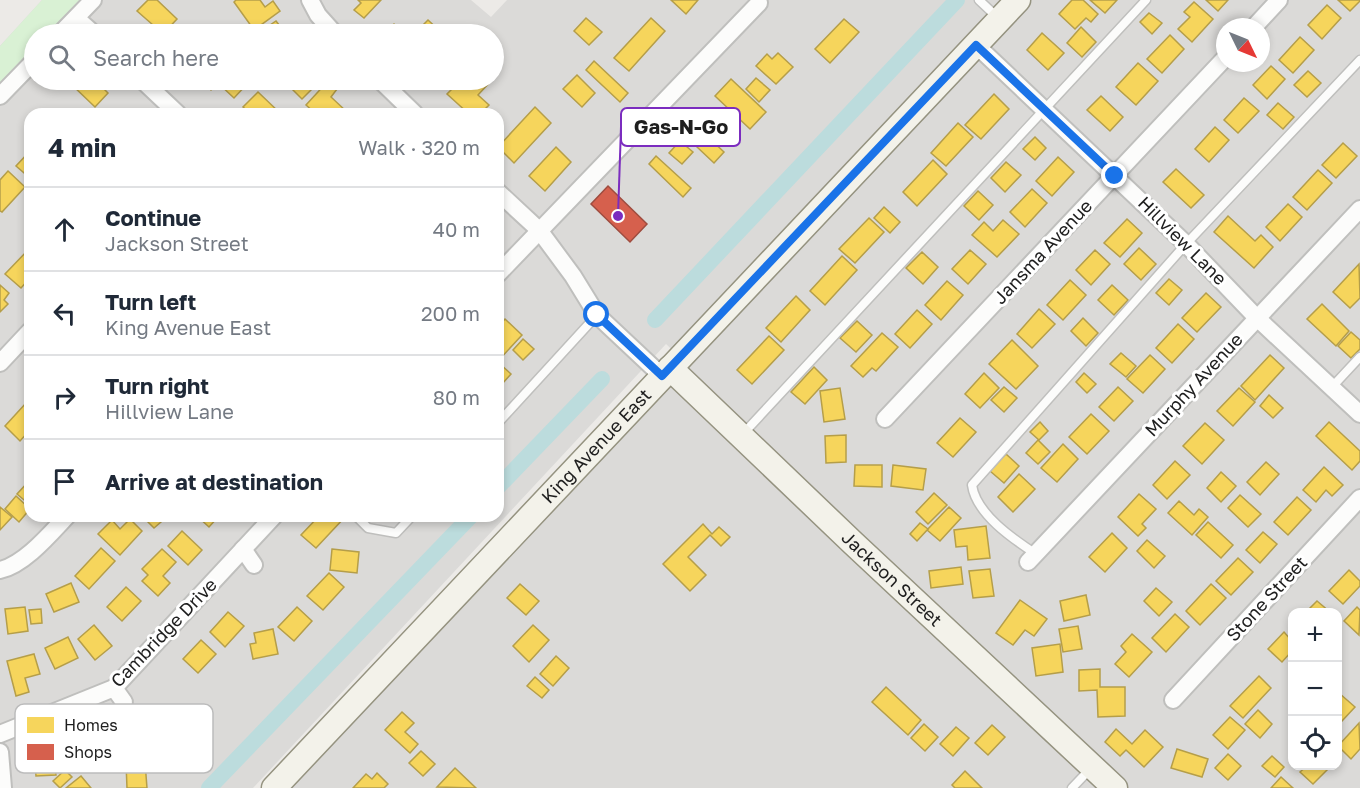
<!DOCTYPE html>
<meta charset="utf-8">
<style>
body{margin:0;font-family:"Golos Text",sans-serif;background:#f6f6f7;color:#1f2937}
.controls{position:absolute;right:18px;bottom:18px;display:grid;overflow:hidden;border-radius:12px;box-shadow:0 3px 9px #0003}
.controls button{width:54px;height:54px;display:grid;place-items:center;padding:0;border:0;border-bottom:2px solid #e0e1e3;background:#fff;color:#1f2937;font:30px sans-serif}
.compass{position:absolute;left:1216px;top:18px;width:54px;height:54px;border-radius:50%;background:#fff;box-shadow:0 3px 9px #0003;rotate:133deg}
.stop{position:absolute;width:18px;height:18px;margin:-14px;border:4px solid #1a73e8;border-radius:50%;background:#fff}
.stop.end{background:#1a73e8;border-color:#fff;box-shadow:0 2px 6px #0008}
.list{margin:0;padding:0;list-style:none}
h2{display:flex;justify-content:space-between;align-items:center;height:78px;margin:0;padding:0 24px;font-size:26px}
h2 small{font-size:20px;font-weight:400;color:#747a83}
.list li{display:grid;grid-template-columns:39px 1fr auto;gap:18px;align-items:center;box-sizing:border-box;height:84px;padding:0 24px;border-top:2px solid #e0e1e3}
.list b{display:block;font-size:22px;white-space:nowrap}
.list p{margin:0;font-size:20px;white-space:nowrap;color:#747a83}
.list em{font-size:20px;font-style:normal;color:#747a83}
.icon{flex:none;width:33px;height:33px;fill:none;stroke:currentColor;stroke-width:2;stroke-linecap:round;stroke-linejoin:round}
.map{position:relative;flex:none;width:1360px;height:788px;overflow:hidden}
.search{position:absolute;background:#fff;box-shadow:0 3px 9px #0003;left:24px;top:24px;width:480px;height:66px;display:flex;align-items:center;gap:15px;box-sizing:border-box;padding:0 21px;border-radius:33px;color:#747a83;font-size:22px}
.panel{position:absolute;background:#fff;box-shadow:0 3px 9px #0003;left:24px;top:108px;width:480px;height:414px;border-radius:18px}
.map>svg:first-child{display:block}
.residential{fill:#dbdad8;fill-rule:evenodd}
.park{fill:#d9f1d4}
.homes{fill:#f6d55c;stroke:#b59e49;stroke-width:1.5}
.shops{fill:#d6604d;stroke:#9f4c3f;stroke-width:1.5}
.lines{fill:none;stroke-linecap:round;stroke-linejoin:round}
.canal{stroke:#bcdcdd;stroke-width:16}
.lane-casing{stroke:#bfbfbd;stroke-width:11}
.street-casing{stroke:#bfbfbd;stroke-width:20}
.secondary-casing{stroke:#959380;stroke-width:27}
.lane{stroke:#fcfcfb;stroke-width:8}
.street{stroke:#fcfcfb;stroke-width:16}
.secondary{stroke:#f3f2ea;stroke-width:24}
.route{stroke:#1a73e8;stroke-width:8}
.labels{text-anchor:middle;stroke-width:6;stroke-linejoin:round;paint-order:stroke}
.street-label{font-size:18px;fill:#1e1e1e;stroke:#fff}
.key{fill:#fff;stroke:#bcbcbc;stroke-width:1.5}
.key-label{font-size:16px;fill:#1e1e1e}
.leader{fill:none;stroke:#7b2cbf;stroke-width:2}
.callout-dot{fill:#7b2cbf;stroke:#fff;stroke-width:2}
.callout{fill:#fff;stroke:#7b2cbf;stroke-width:2}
.callout-label{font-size:20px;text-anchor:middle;font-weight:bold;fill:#1e1e1e}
</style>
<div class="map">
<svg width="1360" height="788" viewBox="0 0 1360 788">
<rect width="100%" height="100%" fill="#eceae7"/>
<!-- residential -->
<path class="residential" d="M 42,0 L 471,0 L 491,17 L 507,0 L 1360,0 L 1360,788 L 288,788 L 687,364 L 666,344 L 253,788 L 0,788 L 0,46 ZM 1225,27 L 1261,27 L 1261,63 L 1225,63 ZM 34,34 L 494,34 L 494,80 L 34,80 ZM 30,114 L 498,114 L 498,516 L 30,516 ZM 1292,612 L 1338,612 L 1338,766 L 1292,766 Z"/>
<!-- park -->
<polygon class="park" points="42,0 90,0 56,34 34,34 34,57 0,92 0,46"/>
<!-- homes -->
<g class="homes">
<polygon points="148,0 157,0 177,19 163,34 146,33 153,25 137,11"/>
<polygon points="236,0 260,0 265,7 273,1 280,11 254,30 234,2"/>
<polygon points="358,0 381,0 364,18 354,10 361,3"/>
<polygon points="671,0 698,0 686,14"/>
<polygon points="1072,0 1083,0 1098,14 1091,22 1086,18 1075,29 1059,14"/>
<polygon points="1090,0 1117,0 1105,13"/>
<polygon points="1206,0 1228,0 1218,11"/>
<polygon points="1338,0 1360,0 1360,1 1350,11"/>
<polygon points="1194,2 1213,19 1192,42 1178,29 1190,17 1184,12"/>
<polygon points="1327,5 1341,18 1322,39 1308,25"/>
<polygon points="1149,13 1162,23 1152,34 1140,22"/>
<polygon points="586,18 602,32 589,45 574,31"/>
<polygon points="651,18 665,31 629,71 614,58"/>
<polygon points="844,19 859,32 830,63 815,49"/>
<polygon points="428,20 443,34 414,34"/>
<polygon points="276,21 286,34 257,34"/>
<polygon points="394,24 405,34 385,34"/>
<polygon points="1081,27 1096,42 1082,57 1067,43"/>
<polygon points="1042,33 1064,53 1048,70 1027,50"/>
<polygon points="1170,35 1184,49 1162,73 1147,59"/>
<polygon points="1300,37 1314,50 1293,73 1279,60"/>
<polygon points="778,53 793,67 776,84 756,66 767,54 772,59"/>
<polygon points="594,61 628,93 620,102 586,70"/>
<polygon points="1138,63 1158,81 1136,105 1116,87"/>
<polygon points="1271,66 1285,79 1267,99 1253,85"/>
<polygon points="1308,71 1321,83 1307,97 1294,85"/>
<polygon points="577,75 595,93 582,107 563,89"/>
<polygon points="756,78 770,90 759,102 746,89"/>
<polygon points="731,79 766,112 750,129 715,96"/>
<polygon points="74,80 100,80 105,84 102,87 108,93 95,107 70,83"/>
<polygon points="203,80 244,80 248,83 234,98 218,83 211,90 201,81"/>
<polygon points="283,80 313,80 317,84 302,99"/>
<polygon points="461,80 492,80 478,95 489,105 480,114 469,114 447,94"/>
<polygon points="328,81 337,89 331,97 346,111 344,114 316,114 306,105"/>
<polygon points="258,92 281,114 251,114 243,107"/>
<polygon points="994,94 1009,109 981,139 965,125"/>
<polygon points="1101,96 1123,117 1110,131 1087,110"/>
<polygon points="1244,98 1259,111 1238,133 1224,120"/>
<polygon points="1278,103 1294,117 1283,129 1267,115"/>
<polygon points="535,107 551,123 514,163 498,147"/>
<polygon points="690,120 724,152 714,163 680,131"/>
<polygon points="958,123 973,137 946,166 931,153"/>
<polygon points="1215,127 1229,140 1209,162 1195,149"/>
<polygon points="1035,137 1046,148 1035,160 1023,149"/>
<polygon points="680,141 693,152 682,164 669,153"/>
<polygon points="1343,143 1357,156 1336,178 1322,165"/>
<polygon points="556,147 571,162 545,191 529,176"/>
<polygon points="30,151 30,178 16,166"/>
<polygon points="656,156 691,188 683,197 649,164"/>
<polygon points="1058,157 1074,172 1052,196 1036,181"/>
<polygon points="933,160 947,174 917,206 903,192"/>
<polygon points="1006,162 1021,175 1005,192 991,178"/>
<polygon points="1176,169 1204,195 1191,208 1163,182"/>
<polygon points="1318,170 1332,183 1307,210 1293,197"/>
<polygon points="8,171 25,187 2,212 0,211 0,180"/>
<polygon points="1032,189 1047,203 1025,227 1010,212"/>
<polygon points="978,191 993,205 979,220 964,206"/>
<polygon points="1288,204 1302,217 1280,241 1266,227"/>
<polygon points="884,207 900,222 890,233 874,218"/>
<polygon points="1228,216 1255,241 1261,235 1273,247 1254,268 1214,232"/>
<polygon points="869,218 884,232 855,263 839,249"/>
<polygon points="1127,219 1142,233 1120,257 1104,243"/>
<polygon points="1003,220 1019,234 997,257 972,235 984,222 993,231"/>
<polygon points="1139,248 1156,264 1141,280 1124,264"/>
<polygon points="28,250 30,252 30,278 21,288 5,274"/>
<polygon points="970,250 986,264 968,284 952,269"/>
<polygon points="1095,250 1110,264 1091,285 1076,270"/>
<polygon points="922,252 938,267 923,284 906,268"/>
<polygon points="842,256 857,270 825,305 810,291"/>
<polygon points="1359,264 1360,298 1350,308 1333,292"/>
<polygon points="1169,279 1182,290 1169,305 1156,293"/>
<polygon points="1070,280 1086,295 1063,320 1047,305"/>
<polygon points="947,281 963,295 941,320 925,305"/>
<polygon points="0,285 9,293 4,300 8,304 0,312"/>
<polygon points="1112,285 1128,300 1114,315 1098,300"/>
<polygon points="1206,293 1221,307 1197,332 1182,318"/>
<polygon points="796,296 810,310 781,342 766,328"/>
<polygon points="1322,304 1349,331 1336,346 1307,319"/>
<polygon points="1039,309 1055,324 1032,348 1017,334"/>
<polygon points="917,310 932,324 910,348 895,334"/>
<polygon points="1083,318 1098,333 1086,346 1071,331"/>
<polygon points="505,319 522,335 498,361 498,327"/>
<polygon points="857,321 872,335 856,352 840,338"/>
<polygon points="1178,324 1194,339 1172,363 1156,348"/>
<polygon points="1351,332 1360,340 1360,349 1351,358 1338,346"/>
<polygon points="882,333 898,347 876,371 872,368 863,377 851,366"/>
<polygon points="769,336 784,350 752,384 737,370"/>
<polygon points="523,339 534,349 523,360 513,350"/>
<polygon points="1012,340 1038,366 1016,389 989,364"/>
<polygon points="1121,353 1136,366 1126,377 1110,364"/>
<polygon points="1150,355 1165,369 1143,393 1127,379"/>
<polygon points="1270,355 1284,368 1255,400 1241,386"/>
<polygon points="500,364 511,374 502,384 498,381 498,366"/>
<polygon points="814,367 827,380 805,404 791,392"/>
<polygon points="984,373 999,388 980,408 965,394"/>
<polygon points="1084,373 1096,384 1087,393 1076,382"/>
<polygon points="1004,387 1017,398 1004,412 991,400"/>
<polygon points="1118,387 1133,401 1114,421 1099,407"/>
<polygon points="840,388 845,419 824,422 820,391"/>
<polygon points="1239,388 1255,402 1233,426 1217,411"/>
<polygon points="1269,395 1283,408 1273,418 1260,406"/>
<polygon points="27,402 30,404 30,430 20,441 5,426"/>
<polygon points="1091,414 1109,431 1087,454 1069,437"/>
<polygon points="960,418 976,432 953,457 937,443"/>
<polygon points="1040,422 1048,431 1039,440 1030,432"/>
<polygon points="1329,422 1360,451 1360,461 1352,470 1316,436"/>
<polygon points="1205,423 1224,440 1202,464 1183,446"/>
<polygon points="846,435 846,462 826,463 825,436"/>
<polygon points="1038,440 1050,452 1038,464 1026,453"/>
<polygon points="1063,444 1078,459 1057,482 1041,468"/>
<polygon points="1006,454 1019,466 1004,483 990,471"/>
<polygon points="1175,461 1190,475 1167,499 1153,485"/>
<polygon points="1266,462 1279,474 1260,495 1247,482"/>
<polygon points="855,465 882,465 882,487 854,486"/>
<polygon points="893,465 926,469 923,490 891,486"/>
<polygon points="1324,467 1343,485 1332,496 1326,490 1316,502 1303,490"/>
<polygon points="1221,472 1236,486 1221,502 1207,488"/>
<polygon points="1019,474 1035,489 1013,512 998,497"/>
<polygon points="30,480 30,505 17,494"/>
<polygon points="934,493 947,505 928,524 916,512"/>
<polygon points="1139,494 1156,509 1142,524 1146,528 1138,536 1118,517"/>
<polygon points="1240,495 1261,514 1248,527 1228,508"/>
<polygon points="16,496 30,509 19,522 5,509"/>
<polygon points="1297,497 1311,510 1288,535 1274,522"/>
<polygon points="1179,501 1194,515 1199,509 1208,517 1192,535 1168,513"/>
<polygon points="0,507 12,517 0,530"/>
<polygon points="949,507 961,518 940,541 927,530"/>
<polygon points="142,516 157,516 156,517 161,522 154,528"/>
<polygon points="197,516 219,516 209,527"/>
<polygon points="319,516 343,516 344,518 316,548 301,535"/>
<polygon points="130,519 142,531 120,555 98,534 112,520 120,529"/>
<polygon points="1208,522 1233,545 1221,558 1196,535"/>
<polygon points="920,523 928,529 917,541 910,534"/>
<polygon points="703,524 712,534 719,527 730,537 721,546 710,535 688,557 706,575 690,591 663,564"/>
<polygon points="986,526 990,558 968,560 967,546 956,547 954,530"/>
<polygon points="182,531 202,550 188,565 168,546"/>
<polygon points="1263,532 1277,544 1260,563 1246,550"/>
<polygon points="1112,533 1127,548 1105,572 1089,557"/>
<polygon points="1147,540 1165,556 1154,568 1137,551"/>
<polygon points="101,548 115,561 89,589 75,576"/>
<polygon points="162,549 176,562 163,576 170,583 158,596 142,581 148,575 142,569"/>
<polygon points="332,549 359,552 357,573 330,570"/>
<polygon points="1238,558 1253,572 1231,595 1216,581"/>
<polygon points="961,567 963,584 931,588 929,571"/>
<polygon points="990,569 994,596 973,598 969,571"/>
<polygon points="1349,570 1360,581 1360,586 1343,604 1329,591"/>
<polygon points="329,573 344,587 323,610 307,596"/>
<polygon points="71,583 79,602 54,612 46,594"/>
<polygon points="520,584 539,601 526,615 507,598"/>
<polygon points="1211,584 1226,598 1200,625 1186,611"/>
<polygon points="126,587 141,601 122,621 107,607"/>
<polygon points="1156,588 1172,602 1159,616 1144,601"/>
<polygon points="1086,595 1090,615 1064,621 1060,601"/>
<polygon points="1020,600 1047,619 1034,636 1025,630 1013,645 996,633"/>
<polygon points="1317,601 1330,612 1306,612"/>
<polygon points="25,607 28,631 8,634 5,609"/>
<polygon points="297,607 312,621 294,641 278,627"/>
<polygon points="1357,607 1360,610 1359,635 1344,621"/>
<polygon points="41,609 42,623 31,624 29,610"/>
<polygon points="228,612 244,626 225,647 210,632"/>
<polygon points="1175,614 1189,627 1166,652 1152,638"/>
<polygon points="94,625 112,646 95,660 78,639"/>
<polygon points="533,625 549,640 529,662 513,646"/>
<polygon points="1078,626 1082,649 1063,652 1059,629"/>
<polygon points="273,629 278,654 253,659 250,644 256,643 254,633"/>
<polygon points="1284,632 1292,641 1292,651 1282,662 1268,649"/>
<polygon points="1132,634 1152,652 1129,677 1115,664 1126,652 1121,646"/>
<polygon points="68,637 78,658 55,669 45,648"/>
<polygon points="201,640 216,654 198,673 183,659"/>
<polygon points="1060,644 1063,672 1036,676 1032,648"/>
<polygon points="34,654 40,674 25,678 29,692 16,696 7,661"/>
<polygon points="556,656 569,668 553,686 540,674"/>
<polygon points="1100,669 1100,687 1125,687 1125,716 1098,717 1097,690 1079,691 1079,670"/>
<polygon points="1259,676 1271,688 1243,718 1230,706"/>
<polygon points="535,677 549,690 542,698 527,686"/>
<polygon points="886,687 921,720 908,735 872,702"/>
<polygon points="1339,693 1355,707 1341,722 1338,718 1338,694"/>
<polygon points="1258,710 1272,724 1260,738 1245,724"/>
<polygon points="402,712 414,723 405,732 418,744 410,753 385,730"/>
<polygon points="1230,717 1245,730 1228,749 1213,735"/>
<polygon points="1359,723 1360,749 1351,759 1338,746"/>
<polygon points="924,724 938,737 925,751 911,738"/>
<polygon points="992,725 1005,737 988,755 975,743"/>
<polygon points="956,727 969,738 953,756 940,744"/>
<polygon points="1116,729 1132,744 1145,730 1163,747 1144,767 1126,750 1120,756 1105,742"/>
<polygon points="53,748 56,775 36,776 34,750"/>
<polygon points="1177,749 1208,759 1202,777 1171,768"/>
<polygon points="421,751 435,764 423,776 409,763"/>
<polygon points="1228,754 1241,766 1228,780 1215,768"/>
<polygon points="1272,756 1284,767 1275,777 1262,766"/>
<polygon points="145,762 147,788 127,788 126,763"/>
<polygon points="1307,766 1331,766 1313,784 1300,772"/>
<polygon points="455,768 476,788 475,788 437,787"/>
<polygon points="65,770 72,777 60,788 53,781"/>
<polygon points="965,771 982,788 955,788 952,785"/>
<polygon points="377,773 388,784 384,788 353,788 366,774 372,779"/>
<polygon points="81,776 91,788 66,788"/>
<polygon points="1281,777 1293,788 1271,788"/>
</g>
<!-- shops -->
<polygon class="shops" points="608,186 647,224 630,242 591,204"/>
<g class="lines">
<!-- canal -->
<g class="canal">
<polyline points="655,320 957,0"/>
<polyline points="498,487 602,379"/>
<polyline points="209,788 471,516"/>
</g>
<defs>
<g id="lane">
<polyline points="979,0 997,17"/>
<polyline points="1332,387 1360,357"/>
<polyline points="498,423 597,315"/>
<polyline points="742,435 1146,0"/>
<polyline points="356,516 368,528 396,533 412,516"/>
<path d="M 1036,554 C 1013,539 976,514 972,485 L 1186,244 L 1360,60"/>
<polyline points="1072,788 1092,767"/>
</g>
<g id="street">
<polyline points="310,0 318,15 335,34"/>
<polyline points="76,18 94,34"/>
<polyline points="1254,27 1279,0"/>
<polyline points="60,34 93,0"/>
<polyline points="976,45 1186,244 1257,318 1360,414"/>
<polyline points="142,80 178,114"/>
<polyline points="380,80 415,114"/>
<polyline points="0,96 34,61"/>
<polyline points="498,192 539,230 573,276 597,315 662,376"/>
<polyline points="498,274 759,3"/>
<polyline points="0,363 30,331"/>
<polyline points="885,419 1225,58"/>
<polyline points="243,549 254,565"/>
<polyline points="1028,562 1360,209"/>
<path d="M 0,570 C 24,565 50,534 67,516"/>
<polyline points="114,688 124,702"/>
<polyline points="1173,700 1360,498"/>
<polyline points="0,734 114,688 274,516"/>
<polyline points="0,752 3,788"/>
</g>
<g id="secondary">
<path id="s1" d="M 670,368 L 853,543 L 1115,788"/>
<path id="s2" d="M 274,788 L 1018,0"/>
</g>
</defs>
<!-- lane casing -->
<use href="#lane" class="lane-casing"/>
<!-- street casing -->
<use href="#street" class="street-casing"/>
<!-- secondary casing -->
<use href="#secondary" class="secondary-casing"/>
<!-- lane -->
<use href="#lane" class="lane"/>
<!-- street -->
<use href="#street" class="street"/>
<!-- secondary -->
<use href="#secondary" class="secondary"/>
</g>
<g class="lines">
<!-- route -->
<polyline class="route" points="597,315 662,376 976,45 1115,176"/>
</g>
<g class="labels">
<!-- street labels -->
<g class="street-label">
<text transform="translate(1182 241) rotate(45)" y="6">Hillview Lane</text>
<text transform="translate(1043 252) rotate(-47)" y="6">Jansma Avenue</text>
<text transform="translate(1194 385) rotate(-47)" y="6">Murphy Avenue</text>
<text dy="6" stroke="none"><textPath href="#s2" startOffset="470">King Avenue East</textPath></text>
<text dy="6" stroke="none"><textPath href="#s1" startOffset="306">Jackson Street</textPath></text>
<text transform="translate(1267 599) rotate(-47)" y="6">Stone Street</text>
<text transform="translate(164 633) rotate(-46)" y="6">Cambridge Drive</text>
</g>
</g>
<!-- legend -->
<rect x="15" y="704" width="198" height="69" rx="9" class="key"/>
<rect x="27" y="717" width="27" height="16" fill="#f6d55c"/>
<rect x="27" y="744" width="27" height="16" fill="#d6604d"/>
<g class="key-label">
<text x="64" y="731">Homes</text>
<text x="64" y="758">Shops</text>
</g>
<!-- callouts -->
<path class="leader" d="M618 216L621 127"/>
<circle class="callout-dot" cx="618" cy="216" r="6"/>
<rect class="callout" x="621" y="108" width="119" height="38" rx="6"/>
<g class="callout-label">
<text x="681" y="134">Gas-N-Go</text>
</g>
</svg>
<div class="controls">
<button>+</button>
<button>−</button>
<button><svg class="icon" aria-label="locate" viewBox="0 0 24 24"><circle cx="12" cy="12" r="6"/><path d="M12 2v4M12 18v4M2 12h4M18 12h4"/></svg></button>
</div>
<svg class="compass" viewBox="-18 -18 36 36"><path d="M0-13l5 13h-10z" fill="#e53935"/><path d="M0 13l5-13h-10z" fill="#747a83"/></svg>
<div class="stop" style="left:597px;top:315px"></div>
<div class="stop end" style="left:1115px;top:176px"></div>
<div class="search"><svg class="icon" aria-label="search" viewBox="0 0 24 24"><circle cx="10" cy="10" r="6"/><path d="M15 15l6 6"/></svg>Search here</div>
<section class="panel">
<h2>4 min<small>Walk · 320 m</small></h2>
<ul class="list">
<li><svg class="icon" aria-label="ahead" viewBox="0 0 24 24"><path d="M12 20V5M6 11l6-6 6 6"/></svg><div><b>Continue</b><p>Jackson Street</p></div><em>40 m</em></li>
<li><svg class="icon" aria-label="left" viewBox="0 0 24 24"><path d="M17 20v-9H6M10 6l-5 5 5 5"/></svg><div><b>Turn left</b><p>King Avenue East</p></div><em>200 m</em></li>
<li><svg class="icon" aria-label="right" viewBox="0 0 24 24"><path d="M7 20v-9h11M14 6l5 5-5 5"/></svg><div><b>Turn right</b><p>Hillview Lane</p></div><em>80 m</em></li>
<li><svg class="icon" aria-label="arrive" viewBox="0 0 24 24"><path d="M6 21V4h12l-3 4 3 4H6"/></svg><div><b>Arrive at destination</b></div></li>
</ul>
</section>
</div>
